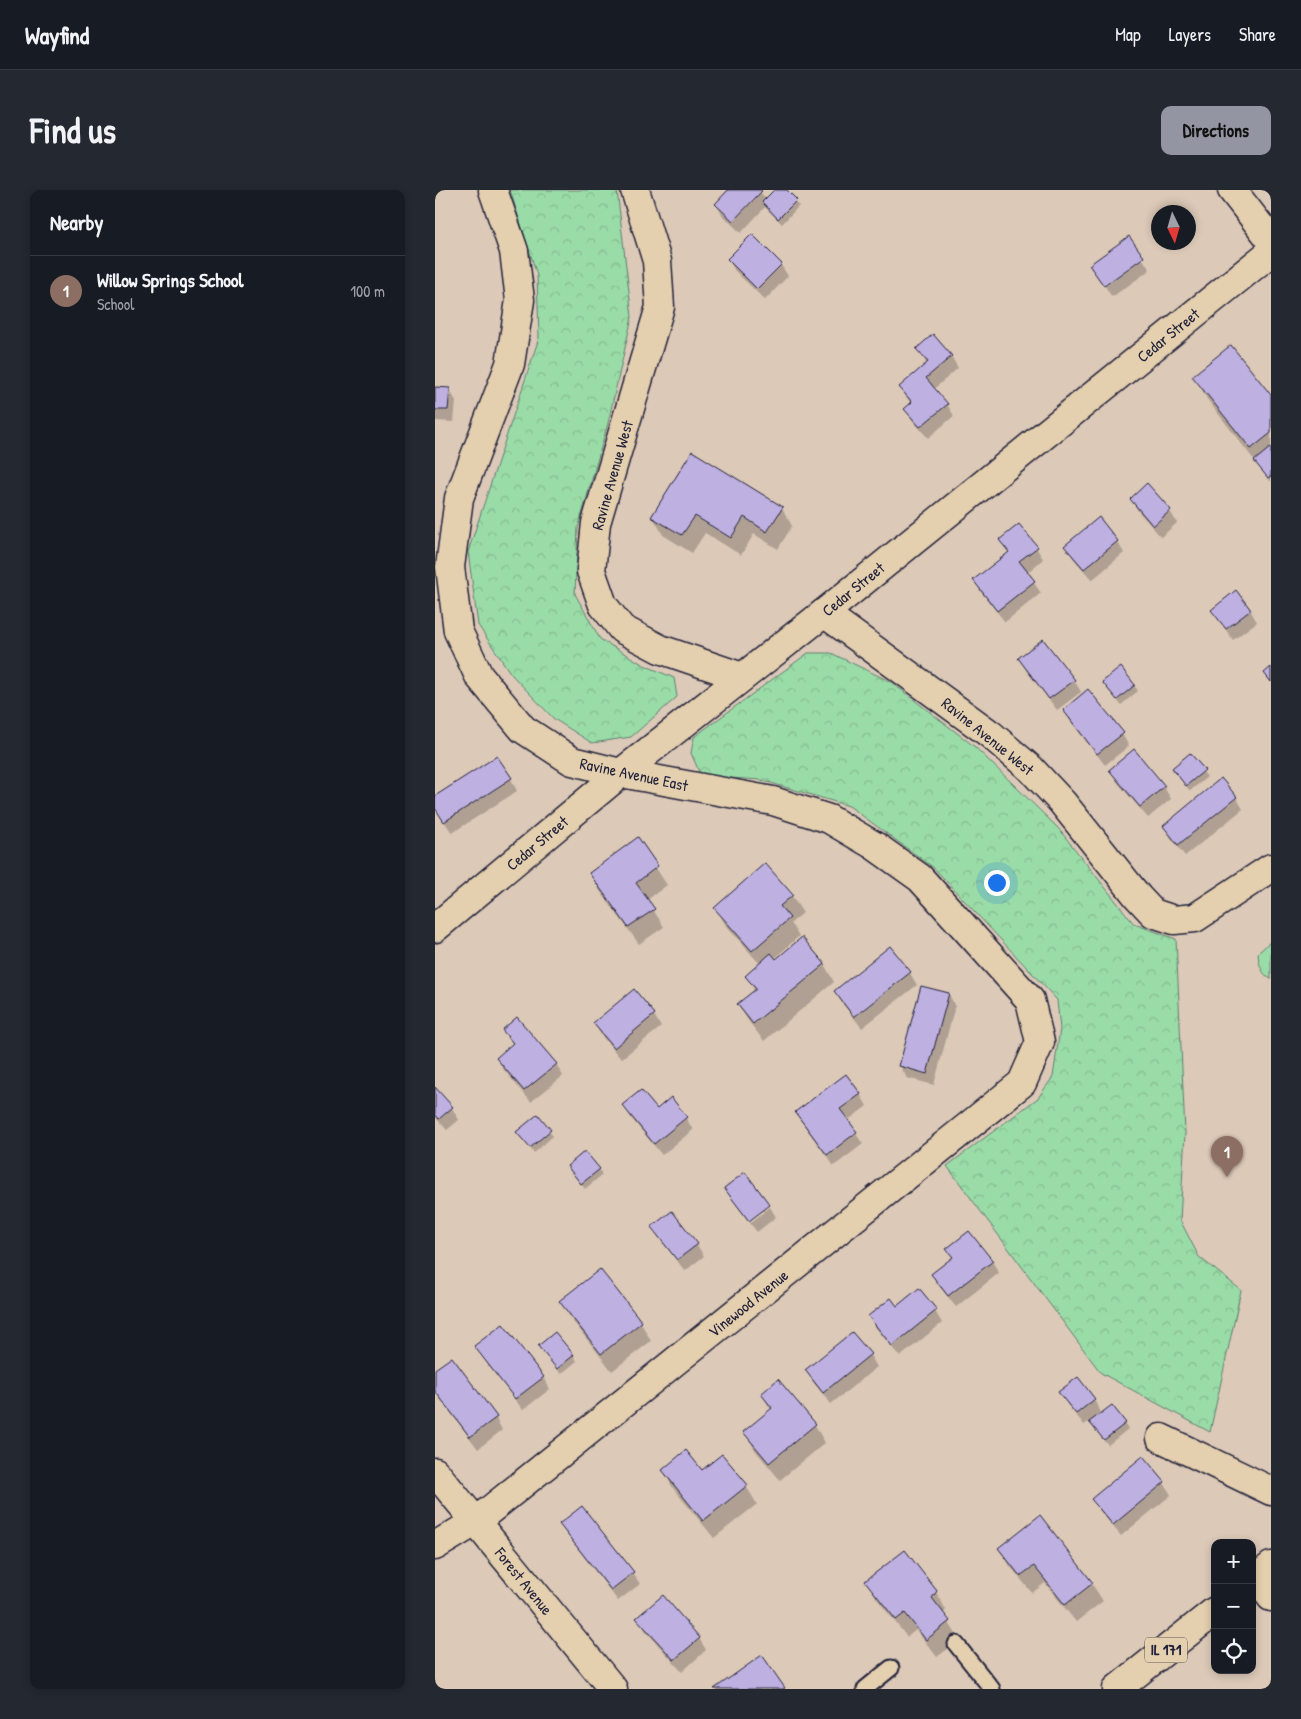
<!DOCTYPE html>
<meta charset="utf-8">
<style>
body{margin:0;font-family:"Patrick Hand",sans-serif;background:#242831;color:#f1f3f6}
.controls{position:absolute;right:15px;bottom:15px;display:grid;overflow:hidden;border-radius:10px;box-shadow:0 2px 8px #0003}
.controls button{width:45px;height:45px;display:grid;place-items:center;padding:0;border:0;border-bottom:1px solid #363941;background:#171b24;color:#f1f3f6;font:25px sans-serif}
.compass{position:absolute;left:716px;top:15px;width:45px;height:45px;border-radius:50%;background:#171b24;box-shadow:0 2px 8px #0003;rotate:175deg}
.you{position:absolute;left:561px;top:692px;width:18px;height:18px;margin:-12px;border:4px solid #fff;border-radius:50%;background:#1a73e8;box-shadow:0 0 0 8px #1a73e833}
.badge{display:grid;place-items:center;width:32px;height:32px;border-radius:50%;background:#9495a2;color:#fff;font-size:16px;font-weight:700}
.pin{position:absolute;translate:-50% -41px;filter:drop-shadow(0 1px 2px #0008)}
.pin::after{content:'';position:absolute;top:26px;width:18px;height:15px;background:inherit;clip-path:polygon(0 0,100% 0,50% 100%)}
.list{margin:0;padding:0;list-style:none}
h2{display:flex;justify-content:space-between;align-items:center;height:65px;margin:0;padding:0 20px;font-size:21px}
h2 small{font-size:16px;font-weight:400;color:#9ea1a6}
.list li{display:grid;grid-template-columns:32px 1fr auto;gap:15px;align-items:center;box-sizing:border-box;height:70px;padding:0 20px;border-top:1px solid #363941}
.list b{display:block;font-size:19px;white-space:nowrap}
.list p{margin:0;font-size:16px;white-space:nowrap;color:#9ea1a6}
.list em{font-size:16px;font-style:normal;color:#9ea1a6}
.icon{flex:none;width:28px;height:28px;fill:none;stroke:currentColor;stroke-width:2;stroke-linecap:round;stroke-linejoin:round}
.map{position:relative;flex:none;width:836px;height:1499px;overflow:hidden;border-radius:10px}
header{display:flex;align-items:center;gap:30px;box-sizing:border-box;height:70px;padding:0 25px;background:#171b24;border-bottom:1px solid #363941}
header strong{font-size:24px}
nav{display:flex;gap:28px;margin-inline-start:auto;font-size:18px}
.intro{display:flex;align-items:center;justify-content:space-between;box-sizing:border-box;height:120px;padding:0 30px}
h1{margin:0;font-size:35px}
.button{padding:12px 22px;border-radius:10px;background:#9495a2;color:#111;font-size:18px;font-weight:700}
main{display:flex;gap:30px;padding:0 30px}
aside{flex:1;background:#171b24;border-radius:10px;box-shadow:0 2px 8px #0003}
.map>svg:first-child{display:block}
.forest{fill:url(#forest-crowns);stroke:#5e7f71}
.green{fill:#9adca7;stroke:#5e7f71}
.shadow{fill:#0003}
.building{fill:#beb0e1;stroke:#22223b}
.lines{fill:none;stroke-linecap:round;stroke-linejoin:round}
.lane-casing{stroke:#22223b;stroke-width:19}
.street-casing{stroke:#22223b;stroke-width:31}
.secondary-casing{stroke:#22223b;stroke-width:31}
.primary-casing{stroke:#22223b;stroke-width:31}
.lane{stroke:#e4cfae;stroke-width:15}
.street{stroke:#e4cfae;stroke-width:28}
.secondary{stroke:#e4cfae;stroke-width:28}
.primary{stroke:#e4cfae;stroke-width:28}
.labels{text-anchor:middle;stroke-width:4.5;stroke-linejoin:round;paint-order:stroke}
.shield{fill:#e4cfae;stroke:#5c565e;stroke-width:1}
.shield-label{font-size:15px;font-weight:bold;fill:#22223b}
.street-label{font-size:16px;fill:#22223b;stroke:#e4cfae}
</style>
<header>
<strong>Wayfind</strong>
<nav><a>Map</a><a>Layers</a><a>Share</a></nav>
</header>
<div class="intro"><h1>Find us</h1><a class="button">Directions</a></div>
<main>
<aside>
<h2>Nearby<small></small></h2>
<ul class="list">
<li><span class="badge" style="background:#8d6e63">1</span><div><b>Willow Springs School</b><p>School</p></div><em>100 m</em></li>
</ul>
</aside>
<div class="map">
<svg width="836" height="1499" viewBox="0 0 836 1499">
<defs>
<pattern id="forest-crowns" width="20" height="18" patternUnits="userSpaceOnUse" patternTransform="scale(1.25)"><rect width="20" height="18" fill="#9adca7"/><path d="M2 6a3 3 0 1 1 6 0M12 15a3 3 0 1 1 6 0" fill="none" stroke="#84bc91"/></pattern>
</defs>
<rect width="100%" height="100%" fill="#dcc9b8"/>
<filter id="ink" filterUnits="userSpaceOnUse"><feTurbulence type="fractalNoise" baseFrequency=".02" numOctaves="2"/><feDisplacementMap in="SourceGraphic" scale="10" xChannelSelector="R" yChannelSelector="G"/><feConvolveMatrix kernelMatrix="1 2 1 2 8 2 1 2 1" color-interpolation-filters="sRGB"/></filter>
<g filter="url(#ink)">
<!-- forest -->
<g class="forest">
<polygon points="75,0 182,0 197,127 173,233 143,338 140,404 165,449 209,475 239,488 242,507 196,547 157,553 119,529 76,484 43,435 33,362 104,148 102,85"/>
<polygon points="373,463 396,463 456,492 540,557 623,638 699,734 741,749 750,943 745,1030 764,1067 806,1100 775,1242 666,1183 512,976 603,908 618,887 625,839 622,810 499,678 414,616 326,590 266,586 256,563 259,547"/>
</g>
<!-- green -->
<path class="green" d="M 835,752 L 836,752 L 836,789 C 826,784 824,774 823,763 Z"/>
<!-- shadow -->
<g class="shadow">
<polygon points="295,0 324,0 331,10 341,0 350,0 364,16 347,34 330,17 306,43 288,26 281,14"/>
<polygon points="694,48 715,80 677,107 656,75"/>
<polygon points="293,69 346,75 353,86 330,110 300,81"/>
<polygon points="482,159 516,166 523,178 499,199 512,214 519,226 493,248 478,231 471,219 476,214 465,197 492,174"/>
<polygon points="759,186 836,207 836,292 772,209"/>
<polygon points="0,198 14,199 21,211 19,232 0,231"/>
<polygon points="712,295 735,321 742,333 726,347 703,321 696,309"/>
<polygon points="347,318 357,336 343,359 319,344 306,365 270,343 257,363 228,345 218,327"/>
<polygon points="566,350 601,357 608,369 592,383 606,403 570,432 546,402 540,391 574,363"/>
<polygon points="682,351 689,363 657,390 638,368 631,356"/>
<polygon points="777,420 815,420 822,432 798,450"/>
<polygon points="584,468 639,490 646,502 622,520 591,480"/>
<polygon points="699,495 703,501 686,515 672,498"/>
<polygon points="629,520 687,544 694,556 670,575 636,532"/>
<polygon points="699,561 729,597 736,609 713,628 682,592 676,580"/>
<polygon points="755,565 772,587 755,601 738,579"/>
<polygon points="76,589 82,601 17,643 0,617 0,608"/>
<polygon points="801,607 808,619 750,666 736,648 729,636"/>
<polygon points="202,649 232,695 212,710 229,737 204,754 165,701 155,683"/>
<polygon points="329,675 357,706 368,723 356,733 364,746 339,769 341,771 389,774 399,792 329,851 314,832 303,815 320,801 311,786 325,774 291,736 281,718"/>
<polygon points="455,758 475,783 482,795 427,838 407,813 400,801"/>
<polygon points="199,800 219,825 226,837 186,869 166,845 159,833"/>
<polygon points="514,804 520,816 499,895 472,888 465,876"/>
<polygon points="69,840 121,874 128,886 96,912 69,880 62,868 78,855"/>
<polygon points="0,899 17,918 24,930 12,940 0,927"/>
<polygon points="425,904 432,916 412,931 428,954 399,976 368,934 361,923"/>
<polygon points="236,909 251,928 258,940 227,965 196,928 189,916 222,921"/>
<polygon points="102,926 118,946 99,963 83,942"/>
<polygon points="133,977 164,979 167,985 150,999"/>
<polygon points="291,998 334,1015 313,1031"/>
<polygon points="335,1017 341,1027 322,1042 315,1033"/>
<polygon points="218,1037 262,1055 269,1066 250,1081 225,1049"/>
<polygon points="513,1059 557,1071 564,1083 521,1117 504,1096 498,1085 518,1068"/>
<polygon points="165,1081 206,1133 216,1151 177,1181 136,1129 126,1111"/>
<polygon points="462,1118 500,1121 507,1133 465,1167 441,1138 435,1126"/>
<polygon points="417,1144 435,1165 442,1177 396,1214 378,1192 372,1180"/>
<polygon points="41,1156 108,1187 115,1199 88,1220 48,1168"/>
<polygon points="104,1157 138,1165 142,1171 126,1184"/>
<polygon points="0,1181 61,1228 67,1240 43,1259 0,1202"/>
<polygon points="642,1189 659,1210 667,1224 690,1233 693,1239 673,1255 655,1231 649,1235 632,1214 625,1202"/>
<polygon points="343,1191 380,1235 390,1253 345,1290 320,1260 310,1242 336,1220 327,1204"/>
<polygon points="708,1268 729,1293 736,1305 686,1346 665,1321 658,1309"/>
<polygon points="228,1280 311,1296 322,1314 279,1348 238,1298"/>
<polygon points="605,1327 657,1394 668,1411 641,1432 610,1393 597,1403 575,1376 565,1359"/>
<polygon points="126,1335 198,1383 205,1394 183,1411 133,1346"/>
<polygon points="432,1391 501,1402 511,1420 508,1424 525,1450 502,1467 481,1440 472,1447 442,1409"/>
<polygon points="203,1428 264,1448 271,1460 247,1482 210,1440"/>
</g>
<!-- building -->
<g class="building">
<polygon points="293,0 326,0 327,1 298,31 280,14"/>
<polygon points="339,0 352,0 362,10 343,29 327,12"/>
<polygon points="317,44 347,74 322,99 292,69"/>
<polygon points="694,46 709,67 669,96 654,75"/>
<polygon points="498,144 517,166 491,188 513,214 485,237 469,219 477,212 464,197 493,172 481,159"/>
<polygon points="796,155 836,205 836,243 816,259 757,186"/>
<polygon points="0,197 15,198 13,220 0,220"/>
<polygon points="836,257 836,286 833,288 819,271"/>
<polygon points="257,261 348,317 332,342 309,327 296,348 260,326 247,345 216,327"/>
<polygon points="712,293 736,320 718,336 695,309"/>
<polygon points="664,327 683,351 649,379 629,356"/>
<polygon points="584,334 603,357 584,371 600,391 562,421 538,390 574,362 564,350"/>
<polygon points="801,400 816,420 791,439 776,420"/>
<polygon points="608,449 640,490 614,509 583,468"/>
<polygon points="686,477 700,495 682,510 667,492"/>
<polygon points="836,477 836,492 829,483"/>
<polygon points="653,499 689,543 662,564 628,520"/>
<polygon points="699,559 730,596 705,617 674,580"/>
<polygon points="755,563 770,580 751,596 737,578"/>
<polygon points="62,566 77,588 9,632 0,618 0,606"/>
<polygon points="786,588 802,607 743,655 728,636"/>
<polygon points="203,647 223,676 201,693 220,719 193,737 154,683"/>
<polygon points="330,673 358,705 345,716 355,728 317,761 279,718"/>
<polygon points="367,747 390,774 318,834 302,814 321,799 310,786 336,763 341,769"/>
<polygon points="455,756 476,782 419,827 399,801"/>
<polygon points="486,796 514,803 492,884 464,876"/>
<polygon points="199,799 220,824 179,858 158,833"/>
<polygon points="82,827 122,874 89,901 61,868 78,853 67,840"/>
<polygon points="411,884 426,904 405,919 422,942 392,965 360,922"/>
<polygon points="0,897 18,917 4,929 0,924"/>
<polygon points="206,900 222,919 236,907 252,927 219,954 187,915"/>
<polygon points="103,924 116,940 95,958 81,942"/>
<polygon points="150,961 165,979 146,994 132,976"/>
<polygon points="310,982 335,1015 314,1031 289,998"/>
<polygon points="237,1021 263,1054 242,1070 216,1037"/>
<polygon points="534,1041 558,1071 513,1106 496,1084 518,1067 511,1059"/>
<polygon points="165,1079 207,1132 166,1164 124,1111"/>
<polygon points="484,1098 502,1120 457,1156 433,1126 456,1108 462,1116"/>
<polygon points="68,1134 109,1187 80,1209 39,1156"/>
<polygon points="120,1142 139,1165 122,1179 103,1156"/>
<polygon points="417,1142 436,1164 388,1203 370,1180"/>
<polygon points="17,1167 62,1227 35,1247 0,1201 0,1179"/>
<polygon points="643,1187 660,1209 641,1224 623,1202"/>
<polygon points="343,1189 381,1234 334,1273 308,1242 337,1218 326,1204"/>
<polygon points="677,1215 691,1233 669,1250 654,1232"/>
<polygon points="251,1260 267,1280 287,1264 313,1295 268,1331 227,1280"/>
<polygon points="708,1266 730,1292 678,1335 656,1309"/>
<polygon points="147,1316 199,1382 176,1400 124,1334"/>
<polygon points="605,1325 658,1393 630,1415 599,1376 585,1386 563,1358"/>
<polygon points="470,1360 502,1401 497,1408 515,1431 491,1450 470,1423 461,1430 430,1391"/>
<polygon points="228,1405 265,1448 239,1470 201,1428"/>
<polygon points="327,1465 350,1498 348,1499 279,1499"/>
</g>
<g class="lines">
<defs>
<g id="lane">
<polyline points="521,1454 557,1499"/>
<polyline points="430,1499 456,1478"/>
</g>
<g id="street">
<polyline points="200,0 222,71 225,117 161,333 156,381 168,415 187,439 225,459 307,487"/>
<polyline points="389,423 555,544 596,579 627,612 703,707 718,723 739,730 760,728 836,678"/>
<polyline points="0,738 186,583 389,423 836,62"/>
<polyline points="726,1248 836,1301"/>
<polyline points="0,1282 178,1499"/>
<polyline points="0,1356 40,1332 587,893 605,852 595,810 485,688 440,656 394,629 338,611 186,583 137,571 88,539 44,486 23,441 15,377 24,308 75,174 85,110 79,61 58,0"/>
<polyline points="822,1388 836,1407"/>
</g>
<polyline id="secondary" points="797,0 836,50"/>
<g id="primary">
<polyline points="817,1392 836,1376"/>
<polyline points="682,1499 780,1421"/>
</g>
</defs>
<!-- lane casing -->
<use href="#lane" class="lane-casing"/>
<!-- street casing -->
<use href="#street" class="street-casing"/>
<!-- secondary casing -->
<use href="#secondary" class="secondary-casing"/>
<!-- primary casing -->
<use href="#primary" class="primary-casing"/>
<!-- lane -->
<use href="#lane" class="lane"/>
<!-- street -->
<use href="#street" class="street"/>
<!-- secondary -->
<use href="#secondary" class="secondary"/>
<!-- primary -->
<use href="#primary" class="primary"/>
</g>
</g>
<g class="labels">
<!-- shield labels -->
<rect class="shield" x="710" y="1447.5" width="42" height="25" rx="4"/>
<g class="shield-label">
<text x="731" y="1465">IL 171</text>
</g>
<!-- street labels -->
<g class="street-label">
<text transform="translate(733 145) rotate(-39)" y="6">Cedar Street</text>
<text transform="translate(177 285) rotate(-74)" y="6">Ravine Avenue West</text>
<text transform="translate(418 399) rotate(-39)" y="6">Cedar Street</text>
<text transform="translate(553 546) rotate(39)" y="6">Ravine Avenue West</text>
<text transform="translate(199 584) rotate(12)" y="6">Ravine Avenue East</text>
<text transform="translate(102 653) rotate(-40)" y="6">Cedar Street</text>
<text transform="translate(313 1113) rotate(-39)" y="6">Vinewood Avenue</text>
<text transform="translate(89 1391) rotate(51)" y="6">Forest Avenue</text>
</g>
</g>
</svg>
<div class="controls">
<button>+</button>
<button>−</button>
<button><svg class="icon" aria-label="locate" viewBox="0 0 24 24"><circle cx="12" cy="12" r="6"/><path d="M12 2v4M12 18v4M2 12h4M18 12h4"/></svg></button>
</div>
<svg class="compass" viewBox="-18 -18 36 36"><path d="M0-13l5 13h-10z" fill="#e53935"/><path d="M0 13l5-13h-10z" fill="#9ea1a6"/></svg>
<div class="you"></div>
<div class="pin badge" style="left:792px;top:987px;background:#8d6e63">1</div>
</div>
</main>
